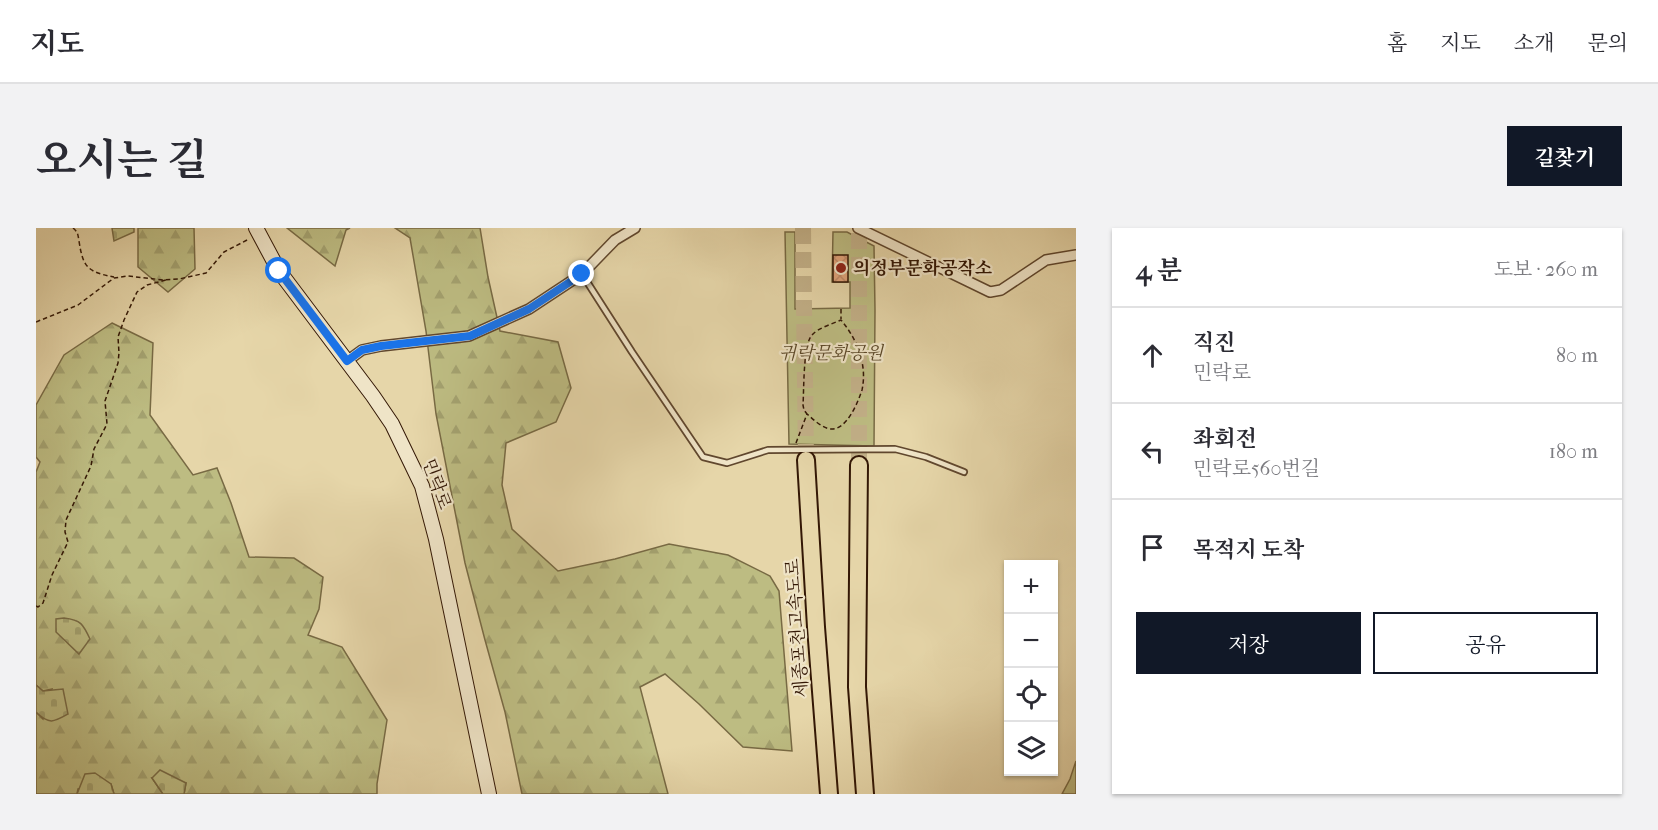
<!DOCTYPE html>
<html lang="ko">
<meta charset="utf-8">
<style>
body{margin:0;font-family:"IM FELL French Canon","Noto Serif KR",serif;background:#f2f2f3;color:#2b2b33}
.controls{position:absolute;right:18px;bottom:18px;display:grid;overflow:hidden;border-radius:0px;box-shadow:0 2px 4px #0004}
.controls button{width:54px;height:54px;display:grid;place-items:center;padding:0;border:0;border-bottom:2px solid #e1e1e2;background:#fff;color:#2b2b33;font:30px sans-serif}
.stop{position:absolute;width:18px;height:18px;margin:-14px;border:4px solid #1a73e8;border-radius:50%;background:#fff}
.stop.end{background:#1a73e8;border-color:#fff;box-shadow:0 2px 6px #0008}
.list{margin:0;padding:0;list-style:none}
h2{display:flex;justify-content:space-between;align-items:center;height:78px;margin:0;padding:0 24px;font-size:26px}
h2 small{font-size:20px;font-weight:400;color:#7c7c81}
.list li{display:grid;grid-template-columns:39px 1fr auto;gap:18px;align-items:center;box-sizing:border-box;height:96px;padding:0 24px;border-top:2px solid #e1e1e2}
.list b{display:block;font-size:22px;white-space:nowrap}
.list p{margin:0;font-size:20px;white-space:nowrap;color:#7c7c81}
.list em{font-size:20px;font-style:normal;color:#7c7c81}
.actions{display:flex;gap:12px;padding:18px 24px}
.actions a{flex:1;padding:14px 0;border:2px solid #111827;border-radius:0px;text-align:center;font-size:21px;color:#111827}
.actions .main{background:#111827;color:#fff}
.icon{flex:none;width:33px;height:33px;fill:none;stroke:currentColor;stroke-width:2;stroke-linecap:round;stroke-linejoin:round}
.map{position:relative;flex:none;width:1040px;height:566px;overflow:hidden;border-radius:0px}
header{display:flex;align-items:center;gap:36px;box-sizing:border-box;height:84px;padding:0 30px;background:#fff;border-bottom:2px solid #e1e1e2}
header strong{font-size:28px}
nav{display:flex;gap:33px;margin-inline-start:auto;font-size:21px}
.intro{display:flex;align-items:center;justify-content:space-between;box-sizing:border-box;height:144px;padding:0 36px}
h1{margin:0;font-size:42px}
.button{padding:15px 27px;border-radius:0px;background:#111827;color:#fff;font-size:21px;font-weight:700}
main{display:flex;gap:36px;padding:0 36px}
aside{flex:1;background:#fff;border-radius:0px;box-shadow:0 2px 4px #0004}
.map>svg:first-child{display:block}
.forest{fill:url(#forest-firs);stroke:#786a44;stroke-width:1.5}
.cemetery{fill:url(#cemetery-stones);stroke:#786a44;stroke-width:1.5}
.green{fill:#bdbc82;stroke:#786a44;stroke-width:1.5}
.building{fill:url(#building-cross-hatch);stroke:#331705;stroke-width:1.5}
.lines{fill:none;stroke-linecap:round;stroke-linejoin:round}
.motorway-tunnel{stroke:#c2b088;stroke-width:16;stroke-dasharray:16 8;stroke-linecap:butt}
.service-casing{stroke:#60472e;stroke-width:8}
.minor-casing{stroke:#60472e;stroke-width:12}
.secondary-casing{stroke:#331705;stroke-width:16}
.motorway-casing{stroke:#331705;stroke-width:20}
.path{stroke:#331705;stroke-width:1.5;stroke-dasharray:4.5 3;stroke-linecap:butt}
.service{stroke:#efe4c7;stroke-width:4.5}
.minor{stroke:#efe4c7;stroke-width:9}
.secondary{stroke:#efe4c7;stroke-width:14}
.motorway{stroke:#e6d6a9;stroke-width:16}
.route{stroke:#1a73e8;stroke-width:8}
.poi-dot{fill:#8f2418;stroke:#efe4c7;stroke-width:2}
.labels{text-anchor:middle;stroke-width:4.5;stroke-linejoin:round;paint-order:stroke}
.poi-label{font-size:18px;font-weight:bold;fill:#331705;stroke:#efe4c7;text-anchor:start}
.park-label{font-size:18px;font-style:italic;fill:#5c492a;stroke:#efe4c7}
.street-label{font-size:18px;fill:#331705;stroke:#efe4c7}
</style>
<header>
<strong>지도</strong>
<nav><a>홈</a><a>지도</a><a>소개</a><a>문의</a></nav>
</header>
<div class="intro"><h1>오시는 길</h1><a class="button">길찾기</a></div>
<main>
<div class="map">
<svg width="1040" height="566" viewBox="0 0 1040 566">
<defs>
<pattern id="forest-firs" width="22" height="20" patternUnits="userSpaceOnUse" patternTransform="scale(1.5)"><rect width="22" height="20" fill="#bdbc82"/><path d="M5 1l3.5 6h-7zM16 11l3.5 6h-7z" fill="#a3a16f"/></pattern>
<pattern id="cemetery-stones" width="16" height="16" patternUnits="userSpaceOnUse" patternTransform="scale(1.5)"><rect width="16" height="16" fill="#bdbc82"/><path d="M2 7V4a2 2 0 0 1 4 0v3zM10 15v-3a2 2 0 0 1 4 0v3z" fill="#a3a16f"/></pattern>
<pattern id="building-cross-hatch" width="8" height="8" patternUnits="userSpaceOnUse" patternTransform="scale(1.5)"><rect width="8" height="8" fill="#e2a47b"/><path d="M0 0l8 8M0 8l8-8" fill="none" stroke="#c28c69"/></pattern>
</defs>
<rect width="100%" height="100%" fill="#e6d6a9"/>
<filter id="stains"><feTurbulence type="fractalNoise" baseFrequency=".00333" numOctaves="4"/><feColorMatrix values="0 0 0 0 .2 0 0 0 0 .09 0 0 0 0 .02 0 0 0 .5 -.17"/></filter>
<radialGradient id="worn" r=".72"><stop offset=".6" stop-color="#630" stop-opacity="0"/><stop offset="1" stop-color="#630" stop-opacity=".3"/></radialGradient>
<!-- forest -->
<g class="forest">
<polygon points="102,0 158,0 159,41 132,64 102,39"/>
<polygon points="251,0 314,0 310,2 299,38"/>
<polygon points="359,0 444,0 452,49 464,103 522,114 535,160 520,194 470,215 466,257 476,301 522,343 579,331 633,316 692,327 734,348 743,363 756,523 707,519 663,476 629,446 604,459 632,566 486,566 469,484 449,412 429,335 400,186 390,103 374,10"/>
<polygon points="76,95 117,115 114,187 157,247 181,240 195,275 213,329 258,330 287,349 283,381 272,407 306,419 351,492 341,556 341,566 148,566 150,555 116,550 127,566 78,566 75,556 42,561 41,566 0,566 0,484 7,491 16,461 7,463 0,457 0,244 4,234 0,229 0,177 28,127"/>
<polygon points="1040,533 1040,566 1026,566 1034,551"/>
</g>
<!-- cemetery -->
<g class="cemetery">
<polygon points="76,0 98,0 98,4 78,13"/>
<path d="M 28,390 C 45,392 47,396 54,411 L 43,426 L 20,404 L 20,391 Z"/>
<path d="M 0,457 L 7,463 L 27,461 L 32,486 C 18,494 13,497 0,484 Z"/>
<polygon points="124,542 150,555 148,566 127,566 116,550"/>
<polygon points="59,545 75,556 78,566 41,566 49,546"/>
</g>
<!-- green -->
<polygon class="green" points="749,4 759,4 759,81 814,80 814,54 796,54 797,4 811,4 838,18 839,82 838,218 753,216"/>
<!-- building -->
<rect class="building" x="797" y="27" width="15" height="27"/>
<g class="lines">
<!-- motorway-tunnel -->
<g class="motorway-tunnel">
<polyline points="767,0 770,232"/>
<polyline points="823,237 823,0"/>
</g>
<defs>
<polyline id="service" points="546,46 596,124 667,229 691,235 732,222 859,221 890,229 928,244"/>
<g id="minor">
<polyline points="822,0 954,64 965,62 1010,32 1040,27"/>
<polyline points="311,133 326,122 345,118 433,108 493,81 546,46 579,12 599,0"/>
</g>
<polyline id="secondary" points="220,0 243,43 337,168 356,196 386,258 400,311 453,566"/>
<g id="motorway">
<polyline points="770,232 780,399 793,566"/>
<polyline points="823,237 821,459 829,566"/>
</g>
</defs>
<!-- service casing -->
<use href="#service" class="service-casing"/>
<!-- minor casing -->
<use href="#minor" class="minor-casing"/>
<!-- secondary casing -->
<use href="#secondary" class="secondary-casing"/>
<!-- motorway casing -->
<use href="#motorway" class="motorway-casing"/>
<!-- path -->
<g class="path">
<path d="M 37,0 C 42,4 42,7 43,13 C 47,40 52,44 78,49"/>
<polyline points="805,81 805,91"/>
<polyline points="0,94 42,77 78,50 92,48 127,52 143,51 170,45 188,24 213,11"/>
<path d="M 760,215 L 771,186 L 768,182 L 767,177 C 768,163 767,116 776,107 C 782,100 796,96 805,92 C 815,104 823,118 826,134 C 828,143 828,153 826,162 C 822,174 811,202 795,201 C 786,200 778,192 771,186"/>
<polyline points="0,378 2,379 7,375 16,347 32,314 29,304 30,292 55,238 58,221 71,196 69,173 82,135 83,125 82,109 88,92 101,64 111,57 130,52"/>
</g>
<!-- service -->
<use href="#service" class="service"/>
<!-- minor -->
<use href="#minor" class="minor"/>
<!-- secondary -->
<use href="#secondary" class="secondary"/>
<!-- motorway -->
<use href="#motorway" class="motorway"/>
</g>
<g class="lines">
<!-- route -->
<polyline class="route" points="243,43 311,133 326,122 345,118 434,108 493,81 546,46"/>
</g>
<!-- markers -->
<circle class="poi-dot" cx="805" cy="40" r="6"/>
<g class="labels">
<!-- poi labels -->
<g class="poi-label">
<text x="817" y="46">의정부문화공작소</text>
</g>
<!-- park labels -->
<g class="park-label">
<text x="795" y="131">귀락문화공원</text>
</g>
<!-- street labels -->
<g class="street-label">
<text transform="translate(401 256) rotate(70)" y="6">민락로</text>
<text transform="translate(761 400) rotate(-94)" y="6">세종포천고속도로</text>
</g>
</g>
<rect width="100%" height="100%" filter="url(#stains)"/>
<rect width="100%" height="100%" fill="url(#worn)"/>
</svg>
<div class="controls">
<button>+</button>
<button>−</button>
<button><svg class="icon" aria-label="locate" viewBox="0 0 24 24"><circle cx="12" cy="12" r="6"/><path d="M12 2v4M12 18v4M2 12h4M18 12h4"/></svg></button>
<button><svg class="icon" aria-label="layers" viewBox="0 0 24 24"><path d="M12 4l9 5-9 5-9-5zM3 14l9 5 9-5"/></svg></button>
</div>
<div class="stop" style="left:243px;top:43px"></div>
<div class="stop end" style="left:546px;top:46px"></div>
</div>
<aside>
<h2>4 분<small>도보 · 260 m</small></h2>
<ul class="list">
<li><svg class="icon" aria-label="ahead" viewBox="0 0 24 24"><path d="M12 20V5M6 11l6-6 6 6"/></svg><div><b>직진</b><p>민락로</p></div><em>80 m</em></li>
<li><svg class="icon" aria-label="left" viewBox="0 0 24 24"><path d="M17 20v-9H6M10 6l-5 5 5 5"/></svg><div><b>좌회전</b><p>민락로560번길</p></div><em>180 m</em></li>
<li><svg class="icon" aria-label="arrive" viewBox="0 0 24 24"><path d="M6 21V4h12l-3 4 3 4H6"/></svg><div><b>목적지 도착</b></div></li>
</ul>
<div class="actions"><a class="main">저장</a><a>공유</a></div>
</aside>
</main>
